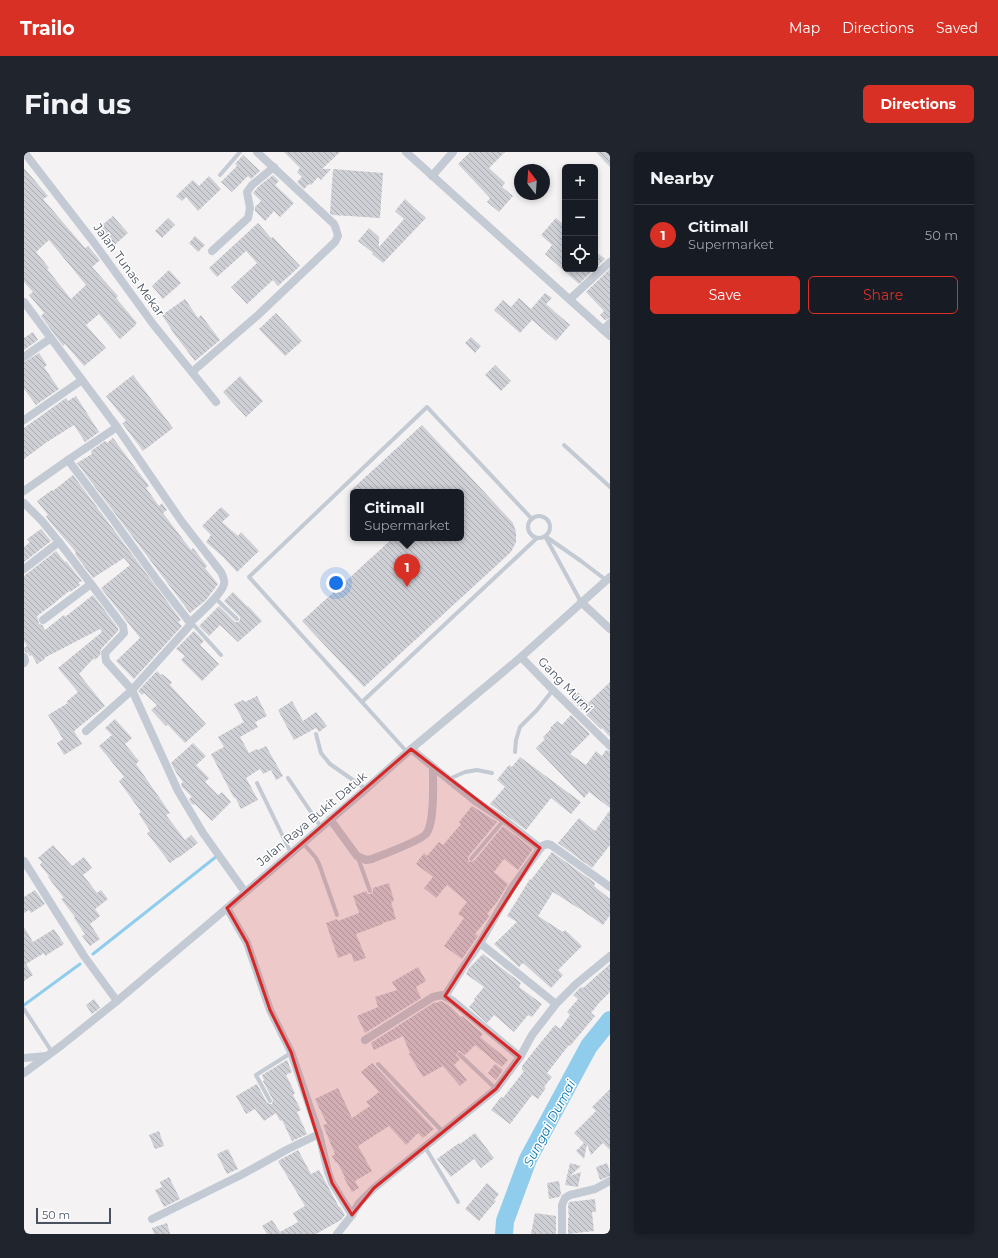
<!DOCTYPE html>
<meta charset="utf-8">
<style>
body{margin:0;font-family:Montserrat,sans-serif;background:#20242c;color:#f1f3f6}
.controls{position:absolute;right:12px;top:12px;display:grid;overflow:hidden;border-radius:6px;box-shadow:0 2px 6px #0003}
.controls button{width:36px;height:36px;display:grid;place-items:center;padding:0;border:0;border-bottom:1px solid #363941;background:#171b24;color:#f1f3f6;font:20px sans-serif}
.compass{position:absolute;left:490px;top:12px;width:36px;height:36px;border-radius:50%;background:#171b24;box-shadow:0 2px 6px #0003;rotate:343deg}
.scale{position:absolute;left:12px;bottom:10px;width:75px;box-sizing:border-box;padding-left:4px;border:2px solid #4a5260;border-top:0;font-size:11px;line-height:14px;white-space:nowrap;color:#4a5260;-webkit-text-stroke:3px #fff;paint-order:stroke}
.you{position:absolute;left:312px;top:431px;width:14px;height:14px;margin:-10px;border:3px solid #fff;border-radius:50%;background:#1a73e8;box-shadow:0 0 0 6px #1a73e833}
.badge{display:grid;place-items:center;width:26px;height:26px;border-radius:50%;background:#d93025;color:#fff;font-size:13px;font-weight:700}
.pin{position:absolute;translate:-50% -33px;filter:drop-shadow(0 1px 2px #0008)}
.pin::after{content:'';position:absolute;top:21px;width:14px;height:12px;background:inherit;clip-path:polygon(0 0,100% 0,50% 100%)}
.popup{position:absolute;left:326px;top:337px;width:114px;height:52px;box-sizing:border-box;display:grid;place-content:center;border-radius:6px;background:#171b24;filter:drop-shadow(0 1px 3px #0005);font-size:13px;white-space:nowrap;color:#9ea1a6}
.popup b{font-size:15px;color:#f1f3f6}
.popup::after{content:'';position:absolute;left:50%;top:100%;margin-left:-8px;border:8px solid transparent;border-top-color:#171b24}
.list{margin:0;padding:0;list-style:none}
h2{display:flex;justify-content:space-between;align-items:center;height:52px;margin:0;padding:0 16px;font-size:17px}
h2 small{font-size:13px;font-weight:400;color:#9ea1a6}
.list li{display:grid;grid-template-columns:26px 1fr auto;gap:12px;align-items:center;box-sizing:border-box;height:60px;padding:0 16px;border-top:1px solid #363941}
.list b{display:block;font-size:15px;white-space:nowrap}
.list p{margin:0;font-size:13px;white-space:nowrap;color:#9ea1a6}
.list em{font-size:13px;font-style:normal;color:#9ea1a6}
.actions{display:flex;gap:8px;padding:12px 16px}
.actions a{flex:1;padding:9px 0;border:1px solid #d93025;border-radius:6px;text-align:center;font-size:14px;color:#d93025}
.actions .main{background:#d93025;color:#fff}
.icon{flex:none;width:22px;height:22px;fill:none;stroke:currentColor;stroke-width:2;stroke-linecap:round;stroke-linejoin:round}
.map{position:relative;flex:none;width:586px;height:1082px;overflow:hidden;border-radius:6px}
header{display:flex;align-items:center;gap:24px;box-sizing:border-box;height:56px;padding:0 20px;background:#d93025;color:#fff}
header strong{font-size:19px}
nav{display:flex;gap:22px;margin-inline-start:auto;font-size:14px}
.intro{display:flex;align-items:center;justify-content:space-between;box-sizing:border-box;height:96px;padding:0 24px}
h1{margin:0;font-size:28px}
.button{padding:10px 18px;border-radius:6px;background:#d93025;color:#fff;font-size:14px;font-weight:700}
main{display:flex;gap:24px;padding:0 24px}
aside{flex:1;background:#171b24;border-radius:6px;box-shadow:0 2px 6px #0003}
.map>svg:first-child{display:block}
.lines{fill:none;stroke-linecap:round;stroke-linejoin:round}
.stream{stroke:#90cdec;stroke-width:3}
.river{stroke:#90cdec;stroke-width:18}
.building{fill:url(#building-back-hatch);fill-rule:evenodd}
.service{stroke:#c3cad3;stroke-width:4}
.minor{stroke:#c3cad3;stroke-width:8}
.marked{fill:#d62828;fill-opacity:0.2;stroke:#d62828;stroke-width:3;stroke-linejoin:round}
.labels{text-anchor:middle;stroke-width:3;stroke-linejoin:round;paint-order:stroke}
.street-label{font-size:12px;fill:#4a5260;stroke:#fff}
.water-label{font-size:13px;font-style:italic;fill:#0e78af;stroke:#fff}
</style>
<header>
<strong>Trailo</strong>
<nav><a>Map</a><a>Directions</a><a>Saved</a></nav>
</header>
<div class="intro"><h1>Find us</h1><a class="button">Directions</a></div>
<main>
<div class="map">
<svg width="586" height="1082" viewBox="0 0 586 1082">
<defs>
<pattern id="building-back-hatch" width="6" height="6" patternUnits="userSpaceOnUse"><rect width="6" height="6" fill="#cfd0d6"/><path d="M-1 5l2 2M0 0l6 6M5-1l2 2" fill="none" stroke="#aaabb1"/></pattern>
</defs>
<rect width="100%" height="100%" fill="#f4f2f2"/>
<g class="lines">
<!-- stream -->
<g class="stream">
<polyline points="69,802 193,704"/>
<polyline points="0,853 56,812"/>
</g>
<!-- river -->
<polyline class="river" points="480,1082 481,1069 504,1007 565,894 586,868"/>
</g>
<!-- building -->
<g class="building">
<polygon points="260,0 316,0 298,17 307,17 297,28 294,25 287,33 285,32 280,37 273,30 278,25 273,20 276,16"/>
<polygon points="446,0 481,0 465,16 481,31 478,35 489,44 475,60 463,50 466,46 434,12"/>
<polygon points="572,0 586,0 586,15"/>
<polygon points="219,3 236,19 227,27 224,24 208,40 197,30 213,14 211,12"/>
<path d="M 0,16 L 24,44 L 19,47 L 61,96 L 64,94 L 75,107 L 76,108 L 68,115 L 94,144 L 92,146 L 113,171 L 111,172 L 112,173 L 96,187 L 75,162 L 62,173 L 82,196 L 60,214 L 41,192 L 39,194 L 17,164 L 20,161 L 5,143 L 9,140 L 0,130 ZM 25,88 L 62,133 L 47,147 L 23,117 L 25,116 L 12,100 Z"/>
<polygon points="309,17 359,21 356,66 309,63 306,61"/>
<polygon points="249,23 255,29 251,33 270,51 256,65 250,59 241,69 231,59 231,55 237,49 229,41 235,34"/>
<polygon points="185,24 197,37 174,59 162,45 158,49 152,44 169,28 175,34"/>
<polygon points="381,47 402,66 359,111 348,102 349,101 334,89 345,76 355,85 355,95 380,67 371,59"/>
<polygon points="89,64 104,81 87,96 72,78"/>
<polygon points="144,66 151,73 138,86 131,79"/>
<polygon points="532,66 541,74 541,117 570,117 555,132 521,102 528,93 517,83"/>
<polygon points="234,71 247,86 249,85 276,114 254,134 249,128 223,152 207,135 233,111 222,99 193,125 185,116"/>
<polygon points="171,84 181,93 174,100 165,91"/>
<polygon points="571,99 581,107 571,116"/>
<polygon points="586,117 586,166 581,168 576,163 580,159 562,140"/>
<polygon points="145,118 157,131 139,147 128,134"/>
<polygon points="521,141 528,146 522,152 546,173 532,189 508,168 496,181 470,158 479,148 487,155 495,146 507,157"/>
<polygon points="161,147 174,166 177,163 196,188 171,209 151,183 138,163"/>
<polygon points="252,161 278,189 261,204 235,177"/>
<polygon points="9,180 14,188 0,198 0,186"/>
<polygon points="447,185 457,194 451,201 441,191"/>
<polygon points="15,201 23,213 20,215 35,237 12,253 0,237 0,210"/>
<polygon points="471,213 487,229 477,239 461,223"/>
<polygon points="109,223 149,276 119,299 98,271 102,269 82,244"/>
<polygon points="216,224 239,249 222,265 199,240"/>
<polygon points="52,244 75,280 61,290 50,273 23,290 0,307 0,276 42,246 44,249"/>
<polygon points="398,273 489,371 492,380 492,390 487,400 340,535 278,469 369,386 437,386 437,340 325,340"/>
<polygon points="89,286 125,334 122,336 135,354 138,351 143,358 139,361 167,398 169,396 183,414 181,416 194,432 182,448 166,461 53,311 68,302 67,299 81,289 83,291"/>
<polygon points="49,323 157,468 154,470 158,474 110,527 92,509 116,486 77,436 106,413 100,406 69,426 51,402 52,400 26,370 22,364 24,363 13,349 28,338 29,339"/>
<polygon points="197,355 206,363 198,370 214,384 217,380 235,399 213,420 199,405 182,390 187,383 178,374"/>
<polygon points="17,377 27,389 0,410 0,395 6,390 3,387"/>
<polygon points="32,399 41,410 42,409 58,429 54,431 56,433 46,440 45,439 28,453 13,464 15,472 18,473 21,478 40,463 41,465 69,443 94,476 94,479 77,497 76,503 71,508 70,506 55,522 81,554 50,579 58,592 40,603 33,591 39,587 24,563 44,551 42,550 54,540 34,516 78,480 76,477 20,506 21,507 13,512 8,503 6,504 4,501 1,500 0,496 3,494 0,489 0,424"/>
<polygon points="209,440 223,454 224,454 238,469 214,490 196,473 185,484 175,474 195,454 211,470 215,470 216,467 216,465 200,449"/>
<polygon points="170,479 180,489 176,493 195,512 178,529 157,508 161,504 152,497"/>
<polygon points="133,519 137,523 138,522 148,530 146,533 182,572 161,591 144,573 142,574 127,558 133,553 120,541 118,543 114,539"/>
<polygon points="586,530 586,585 578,576 577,577 547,547 554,540 564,551"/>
<polygon points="233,544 243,564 231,570 234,575 216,585 225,601 233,597 234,598 242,594 259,624 252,628 247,618 239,622 236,617 222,626 234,648 217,657 211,645 210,646 187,602 200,595 194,585 220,570 210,552 219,548 221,550"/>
<polygon points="268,549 279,569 292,560 303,574 295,580 292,576 270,588 254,558"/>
<polygon points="547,563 566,582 546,602 562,613 572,599 578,604 582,598 586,599 586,656 565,640 560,646 512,596 521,587 519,585 527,577 526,576 533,569 538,573"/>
<polygon points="91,567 108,586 101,592 115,609 112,612 146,661 142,663 161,688 167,683 174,691 154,706 154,705 146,711 123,681 126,679 115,662 117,660 95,629 100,625 75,594 88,583 81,576"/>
<polygon points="169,591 182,604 172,613 185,626 181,630 194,643 198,640 207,650 188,669 171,652 170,653 167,651 165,647 168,645 158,635 157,632 159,630 153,622 147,611"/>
<polygon points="496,605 557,650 547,662 527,646 502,678 483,664 466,652 481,635 473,628 485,613 488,615"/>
<polygon points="448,654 473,670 444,705 444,708 445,710 450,709 479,674 509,697 494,718 480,707 470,720 484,732 473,750 463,762 465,764 464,766 451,782 454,784 438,807 420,794 440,766 434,762 443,750 423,733 412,746 400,736 409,725 392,712 400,701 403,704 415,690 419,693 437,672 435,670"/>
<polygon points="586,658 586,693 568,716 534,691 555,666 571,679"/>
<polygon points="29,693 48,714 60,705 68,716 59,723 73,741 77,738 84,747 71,757 76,764 66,772 76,787 66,794 58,784 61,782 50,766 51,765 37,747 40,746 24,725 25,724 16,713 18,710 14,706"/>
<polygon points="528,700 571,731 570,734 586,747 586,763 579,773 555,756 554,756 529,740 514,764 539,780 541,778 558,794 534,818 539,823 527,836 499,811 495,815 470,792 493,770 483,764 506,727 507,728"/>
<polygon points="365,731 370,749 367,750 372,767 358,771 359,772 332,782 342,806 330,810 327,801 314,806 302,771 313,767 314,769 335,761 329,744 342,739 344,742 347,742 349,740 349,736"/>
<polygon points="11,738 21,752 7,761 5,758 0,761 0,745"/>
<polygon points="0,775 9,790 30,777 40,792 21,804 20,801 2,812 9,823 0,829"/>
<polygon points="459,802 497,831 495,835 518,852 508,865 504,863 490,880 470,863 463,871 445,855 451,848 450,847 460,835 442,822 445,816"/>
<polygon points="586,812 586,840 575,851 567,861 571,864 546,894 545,893 523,921 528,925 520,935 522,936 514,947 508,943 486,972 467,958 477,945 479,946 500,919 498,918 498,914 517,890 531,873 536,877 546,863 543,860 554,847 549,843 557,835 559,836"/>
<polygon points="394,815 402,829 392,835 397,846 341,881 333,864 354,855 351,845 373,838 368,830"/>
<polygon points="70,847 76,856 68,862 62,853"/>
<polygon points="417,849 426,854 437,865 438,864 456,879 459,882 456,885 484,908 478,915 451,893 441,903 436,899 434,899 432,903 436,907 430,913 443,928 436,934 419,914 399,925 385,902 386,901 379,884 350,898 347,891 411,850 412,851"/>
<polygon points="263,908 268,920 262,923 271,941 269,943 277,958 273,960 283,982 268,989 258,968 256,969 252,961 240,969 231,957 222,962 212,944 233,932 243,951 246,952 248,952 249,948 239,929 240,928 238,923"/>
<polygon points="348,911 410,977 399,986 394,981 382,993 365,974 334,994 348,1019 331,1029 335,1036 328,1040 320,1026 321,1025 313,1010 312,1011 308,1004 311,1002 299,973 303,972 291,947 314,936 328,966 346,954 342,950 355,940 337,920"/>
<polygon points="471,912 479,918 472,928 464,921"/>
<polygon points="586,937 586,998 579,991 567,1003 563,992 560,1007 552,999 560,991 550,981 572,959 568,955"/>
<polygon points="135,979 140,994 131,997 125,983"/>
<polygon points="451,981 470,1006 457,1016 450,1007 427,1025 413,1007 435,991 436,992"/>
<polygon points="204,997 214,1017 203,1022 193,1002"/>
<polygon points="274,998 287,1022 295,1018 315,1055 316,1055 321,1063 317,1068 292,1082 243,1082 238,1074 248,1068 256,1080 274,1070 269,1061 281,1054 254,1009"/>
<polygon points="546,1011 557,1014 546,1024 557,1020 554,1035 541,1033"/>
<polygon points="583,1011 586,1020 586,1024 576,1028 572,1015"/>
<polygon points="145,1025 156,1047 140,1055 131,1038 138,1035 136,1030"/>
<polygon points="535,1029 537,1042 535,1045 525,1047 523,1031"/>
<polygon points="463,1031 475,1042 470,1048 472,1049 455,1069 441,1057"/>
<polygon points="571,1047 572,1060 568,1060 570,1079 544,1082 544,1066 545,1066 544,1054 545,1050"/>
<polygon points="511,1061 532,1064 532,1082 507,1082"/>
<polygon points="143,1071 146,1082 130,1082 128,1076"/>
</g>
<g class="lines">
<!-- service -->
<g class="service">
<polyline points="196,23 216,0"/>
<polyline points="540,293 586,335"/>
<circle cx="515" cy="375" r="11"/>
<polyline points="191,446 213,467"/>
<polyline points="557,450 521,384 557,409 582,428"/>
<polyline points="167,470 197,503"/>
<polyline points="339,549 513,386"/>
<polyline points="292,582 297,601 306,612 342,637"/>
<polyline points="383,600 225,425 403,255 508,367"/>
<polyline points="491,600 492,588 496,575 513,558 529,538"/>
<polyline points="264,626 297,675"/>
<polyline points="425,627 441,620 453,618 468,621"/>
<polyline points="233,631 267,701"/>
<polyline points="279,691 292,706 295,712 313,763"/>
<polyline points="334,706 346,739"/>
<polyline points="447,707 480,668"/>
<polyline points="0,857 28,900"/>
<polyline points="435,902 472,937"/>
<polyline points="354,912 419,980"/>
<polyline points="246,949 232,923 267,901"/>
<polyline points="401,995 434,1050"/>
</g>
<!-- minor -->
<g class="minor">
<polyline points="0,0 68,88 129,172 192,250"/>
<polyline points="382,0 586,184"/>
<polyline points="408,24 429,0"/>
<polyline points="188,99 224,66 226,56 223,40 228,33 250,15"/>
<polyline points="546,147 586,110"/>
<path d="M 0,150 L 93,275 L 158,370 L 197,420 C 199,424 201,428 200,432 C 198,442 175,462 167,470 L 167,472 L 108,538 L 62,579"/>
<polyline points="579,178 586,171"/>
<polyline points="0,205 27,186"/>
<polyline points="168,220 234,163 311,90 314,84 312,77 310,72 233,0"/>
<polyline points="0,268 58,228"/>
<polyline points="44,308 88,366 133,428 167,472"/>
<polyline points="0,339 44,308 93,275"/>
<polyline points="0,351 18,369 35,390 99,474 100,481 81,501 82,509 108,538 154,639 179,681 221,740"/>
<polyline points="0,417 35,390"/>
<polyline points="557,450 586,477"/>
<polyline points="19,468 67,432"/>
<polyline points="0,505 1,509 0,511"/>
<polyline points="497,505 529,538 586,594"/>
<polyline points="387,597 451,649 480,668 516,696"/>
<path d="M 306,667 L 333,704 L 342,708 L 348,707 C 358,703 396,689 402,682 C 411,671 409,630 409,615"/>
<polyline points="0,709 60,804 93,849"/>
<polyline points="203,756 223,791 246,858 267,900 295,982 304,1020 308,1031 328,1063"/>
<polyline points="456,791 532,852"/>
<polyline points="421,844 438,817 456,791 487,737 518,694 523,692 527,693 586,735"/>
<polyline points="341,888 409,845 418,843 429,849 496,905"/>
<polyline points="0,906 22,904"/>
<polyline points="0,921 38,893 93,849 182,774 342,637 387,597 497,505 586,425"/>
<polyline points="128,1067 217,1023 264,997 295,982"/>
<polyline points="313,1082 328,1063 335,1051 350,1036 472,937 496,905 508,883 532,852 552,832 586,804"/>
<polyline points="538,1082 538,1053 541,1046 546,1043 571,1037 586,1029"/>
</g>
</g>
<!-- marked area -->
<path class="marked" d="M 387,597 L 516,696 L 421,844 L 496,905 L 472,937 L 350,1036 L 328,1063 L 308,1031 L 267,900 L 246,858 L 223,791 L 203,756 Z"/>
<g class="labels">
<!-- street labels -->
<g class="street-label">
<text transform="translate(105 118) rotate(54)" y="4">Jalan Tunas Mekar</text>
<text transform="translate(541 533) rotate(46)" y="4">Gang Murni</text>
<text transform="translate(288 667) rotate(-40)" y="4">Jalan Raya Bukit Datuk</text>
</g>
<!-- water labels -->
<g class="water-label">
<text transform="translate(525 971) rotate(-62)" y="5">Sungai Dumai</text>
</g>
</g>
</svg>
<div class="controls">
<button>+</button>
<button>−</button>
<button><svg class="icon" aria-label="locate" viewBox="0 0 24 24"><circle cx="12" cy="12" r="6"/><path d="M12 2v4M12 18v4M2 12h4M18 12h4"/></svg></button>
</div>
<svg class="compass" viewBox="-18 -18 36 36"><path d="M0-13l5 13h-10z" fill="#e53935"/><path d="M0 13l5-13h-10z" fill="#9ea1a6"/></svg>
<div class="scale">50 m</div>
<div class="you"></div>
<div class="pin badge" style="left:383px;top:435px">1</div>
<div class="popup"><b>Citimall</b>Supermarket</div>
</div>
<aside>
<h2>Nearby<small></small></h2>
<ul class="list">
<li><span class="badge">1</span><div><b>Citimall</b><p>Supermarket</p></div><em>50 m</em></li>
</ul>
<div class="actions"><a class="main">Save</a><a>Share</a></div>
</aside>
</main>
